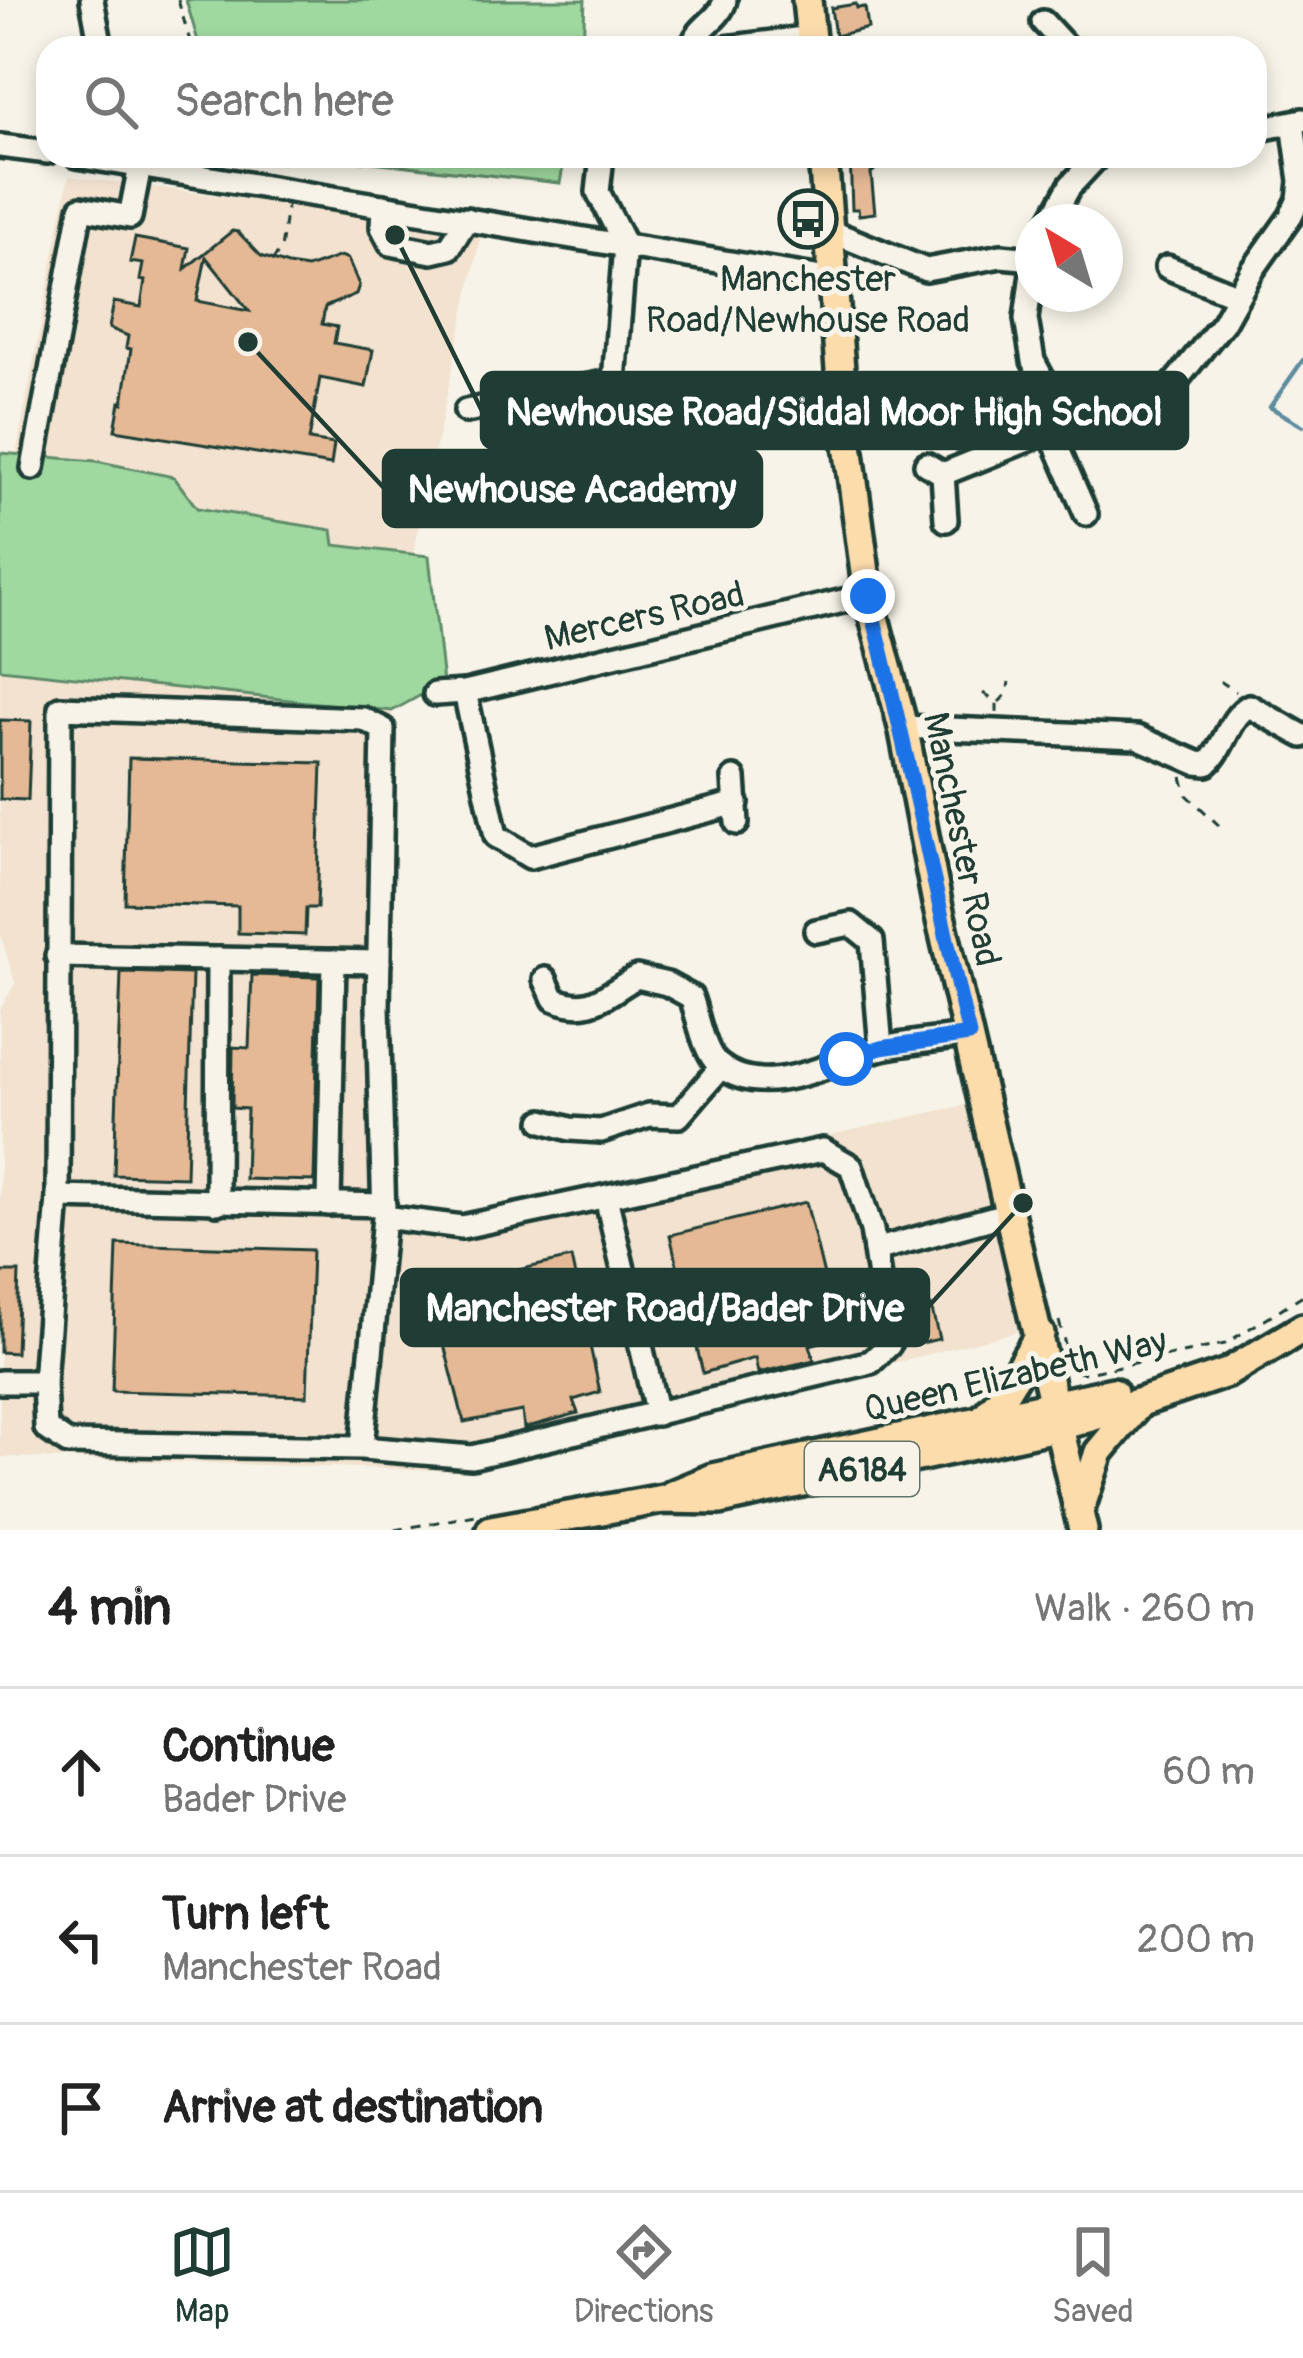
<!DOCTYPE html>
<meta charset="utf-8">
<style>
body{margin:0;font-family:Pangolin,sans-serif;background:#f6f6f6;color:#222}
.compass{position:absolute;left:1015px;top:204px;width:108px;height:108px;border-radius:50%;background:#fff;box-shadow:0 6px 18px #0003;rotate:322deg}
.stop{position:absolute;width:36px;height:36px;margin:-27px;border:9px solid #1a73e8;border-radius:50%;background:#fff}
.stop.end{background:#1a73e8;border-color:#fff;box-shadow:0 3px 12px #0008}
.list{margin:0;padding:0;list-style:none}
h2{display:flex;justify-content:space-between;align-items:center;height:156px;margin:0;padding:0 48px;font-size:51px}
h2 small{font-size:39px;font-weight:400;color:#767676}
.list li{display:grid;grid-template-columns:78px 1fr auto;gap:36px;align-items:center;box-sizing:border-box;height:168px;padding:0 48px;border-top:3px solid #e0e0e0}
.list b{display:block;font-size:45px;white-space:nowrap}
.list p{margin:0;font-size:39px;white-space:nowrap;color:#767676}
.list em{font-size:39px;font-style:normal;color:#767676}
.icon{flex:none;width:66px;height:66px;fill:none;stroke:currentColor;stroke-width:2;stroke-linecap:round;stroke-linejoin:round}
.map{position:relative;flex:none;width:1303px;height:1530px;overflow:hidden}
.search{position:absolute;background:#fff;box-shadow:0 6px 18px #0003;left:36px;right:36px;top:36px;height:132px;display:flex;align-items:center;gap:30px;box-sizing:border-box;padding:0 42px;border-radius:36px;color:#767676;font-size:45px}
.sheet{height:660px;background:#fff}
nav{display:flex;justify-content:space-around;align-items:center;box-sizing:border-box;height:168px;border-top:3px solid #e0e0e0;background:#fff;font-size:33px;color:#767676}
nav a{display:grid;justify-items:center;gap:6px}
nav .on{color:#1f3d34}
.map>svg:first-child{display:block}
.built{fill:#f2e2cf}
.green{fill:#9fd99f;stroke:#5f8b6a;stroke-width:3}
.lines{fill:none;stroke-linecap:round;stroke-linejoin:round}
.stream{stroke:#5d8c9f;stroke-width:4.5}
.building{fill:#e5b995;stroke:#1f3d34;stroke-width:3;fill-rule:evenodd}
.minor-casing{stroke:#1f3d34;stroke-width:30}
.major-casing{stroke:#1f3d34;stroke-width:36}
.path{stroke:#1f3d34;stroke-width:3;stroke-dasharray:9 9;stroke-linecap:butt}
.minor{stroke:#f7f3e8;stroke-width:21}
.major{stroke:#fddcac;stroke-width:27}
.route{stroke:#1a73e8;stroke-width:15}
.labels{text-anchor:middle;stroke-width:10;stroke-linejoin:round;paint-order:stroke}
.shield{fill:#f7f3e8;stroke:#60746a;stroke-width:3}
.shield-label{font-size:33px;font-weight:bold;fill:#1f3d34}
.poi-label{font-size:36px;fill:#1f3d34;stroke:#f7f3e8}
.street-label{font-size:36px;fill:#1f3d34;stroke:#f7f3e8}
.leader{fill:none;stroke:#1f3d34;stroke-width:4.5}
.callout-dot{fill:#1f3d34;stroke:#f7f3e8;stroke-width:4.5}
.callout{fill:#1f3d34;stroke:#1f3d34;stroke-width:4.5}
.callout-label{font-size:39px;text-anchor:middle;font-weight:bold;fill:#fff}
</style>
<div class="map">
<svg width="1303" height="1530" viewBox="0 0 1303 1530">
<rect width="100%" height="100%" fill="#f7f3e8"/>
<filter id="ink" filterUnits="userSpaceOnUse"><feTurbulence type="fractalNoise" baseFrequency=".00833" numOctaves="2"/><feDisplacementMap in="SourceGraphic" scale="24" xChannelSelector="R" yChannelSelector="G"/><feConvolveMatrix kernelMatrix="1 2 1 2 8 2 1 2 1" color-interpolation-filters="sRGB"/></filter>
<g filter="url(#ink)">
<!-- built -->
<g class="built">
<polygon points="69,176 482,230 413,554 334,545 331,530 197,508 174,477 96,461 16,454"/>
<polygon points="0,669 392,711 384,1018 392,1194 400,1208 471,1215 974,1103 1027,1329 467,1471 0,1457 0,1010 15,983 0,932"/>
</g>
<!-- green -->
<g class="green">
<polygon points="186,0 585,0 583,48 200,48"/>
<polygon points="318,156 565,156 560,183"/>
<polygon points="0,453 96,461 174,477 197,508 332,530 334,545 429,556 443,683 392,711 0,669"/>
</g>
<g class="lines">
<!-- stream -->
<polyline class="stream" points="1303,360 1270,407 1303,426"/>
</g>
<!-- building -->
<g class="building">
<polygon points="856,4 857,8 865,7 868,28 835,36 831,8"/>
<polygon points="850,156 875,156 876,169 871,173 875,213 859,215 858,209 852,209"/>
<path d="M 232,231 L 238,232 L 261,256 L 288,265 L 307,268 L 341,256 L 348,259 L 359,285 L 356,294 L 325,307 L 322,324 L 337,327 L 334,343 L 373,350 L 366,387 L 320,378 L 309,440 L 334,444 L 331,465 L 115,430 L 120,402 L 123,403 L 131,349 L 126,348 L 128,336 L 109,328 L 114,302 L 141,307 L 145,281 L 140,280 L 143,264 L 130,262 L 135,238 L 189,248 L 185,269 ZM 206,257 L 249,311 L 197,301 Z"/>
<polygon points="0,720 31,721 28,800 0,799"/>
<polygon points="129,758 322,763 317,908 306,908 305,935 238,933 238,906 125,903"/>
<polygon points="121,972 192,974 186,1177 114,1175"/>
<polygon points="252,975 319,977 314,1181 245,1179 247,1109 232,1108 233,1047 249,1048"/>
<polygon points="806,1202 839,1337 810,1345 814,1360 758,1373 755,1358 703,1373 670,1235"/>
<polygon points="117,1244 312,1250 307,1396 112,1391"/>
<polygon points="571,1258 600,1392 573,1400 578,1413 524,1428 522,1411 464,1422 430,1290"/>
<polygon points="0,1272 19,1272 16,1353 0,1352"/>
<polygon points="931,1306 939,1339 914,1345 906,1312"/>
</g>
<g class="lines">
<defs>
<g id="minor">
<polyline points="92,0 101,48"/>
<polyline points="1043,22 1067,48"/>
<path d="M 692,48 C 696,26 720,21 725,0"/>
<polyline points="726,48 811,37"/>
<polyline points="1255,130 1303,120"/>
<polyline points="0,146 48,152"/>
<polyline points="77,156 834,280"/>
<polyline points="383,206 382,227 391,244 432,252 449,248 467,219"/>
<polyline points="1050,222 1070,186 1098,156"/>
<polyline points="830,231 926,270 1001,256 1033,259"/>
<polyline points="1033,265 1026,319 1033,361 1046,385 1050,431 1086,514"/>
<polyline points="1167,267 1238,296"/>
<polyline points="1152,404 1167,392 1223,323 1252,271 1291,216 1299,199 1301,181 1293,123"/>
<polyline points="466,411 614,381 625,245 598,192 602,156"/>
<polyline points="627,427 696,414 721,424 842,391"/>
<polyline points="926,464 943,474 946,520"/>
<polyline points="33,468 81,208 130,217 140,166"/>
<polyline points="943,474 1050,431"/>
<polyline points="465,692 496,836 530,857 737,803"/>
<polyline points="435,694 465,692 868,595"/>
<path d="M 903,727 L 1137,737 L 1197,763 L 1207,764 C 1225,748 1228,718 1249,706 L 1303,736"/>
<polyline points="734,778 737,823"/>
<polyline points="816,931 851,924 872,941 881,1048"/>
<polyline points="57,956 379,962"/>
<path d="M 545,979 L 554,999 C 592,1015 605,994 637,977 L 667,984 L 691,997 C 698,1015 703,1052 719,1065 C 764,1102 831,1062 878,1049 C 907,1042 939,1040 969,1035"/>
<polyline points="543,1121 570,1129 601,1131 649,1115 679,1116 721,1067"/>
<polyline points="58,1197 384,1205"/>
<polyline points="606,1197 657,1414"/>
<polyline points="217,1203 218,959"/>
<polyline points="329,1204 334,961"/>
<polyline points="875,1250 1010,1213"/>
<polyline points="0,1382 44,1382"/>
<polyline points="362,1448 384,1217 378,1008 383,729 363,719 60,708 58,1197 44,1382 46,1428 68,1443 362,1448 472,1457 871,1362 889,1345 872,1230 851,1166 823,1150 462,1227 384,1217"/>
</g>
<g id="major">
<polyline points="807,0 812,48"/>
<polyline points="823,156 843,407 868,595 904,731 937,903 1083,1530"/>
<polyline points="980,1422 1000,1400 1040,1334"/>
<polyline points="672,1495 713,1478 1113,1392"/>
<polyline points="1081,1506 1099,1452 1138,1405"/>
<polyline points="491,1530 663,1499 720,1500 1060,1426 1141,1402 1227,1373 1303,1328"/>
</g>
</defs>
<!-- minor casing -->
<use href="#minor" class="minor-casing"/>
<!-- major casing -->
<use href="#major" class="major-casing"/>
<!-- path -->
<g class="path">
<polyline points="178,0 192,48"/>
<polyline points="272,261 281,249 287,206"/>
<path d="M 1065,389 C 1093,377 1115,376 1140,395"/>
<polyline points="1220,681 1236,692"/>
<polyline points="983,693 997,703 997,716"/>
<polyline points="999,702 1007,694 1009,682"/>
<polyline points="1182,777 1187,795 1225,831"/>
<polyline points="1059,1321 1069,1361 1077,1372 1087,1373 1225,1344 1303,1295"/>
<polyline points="395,1530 476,1515"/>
</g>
<!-- minor -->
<use href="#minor" class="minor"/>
<!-- major -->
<use href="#major" class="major"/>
</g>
</g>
<g class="lines" filter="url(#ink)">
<!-- route -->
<path class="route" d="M 846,1059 L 881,1048 L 969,1035 C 934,889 906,741 868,596"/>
</g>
<!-- icons -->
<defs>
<symbol id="bus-ring" viewBox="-11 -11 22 22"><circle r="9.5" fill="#f7f3e8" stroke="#1f3d34" stroke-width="1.5"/><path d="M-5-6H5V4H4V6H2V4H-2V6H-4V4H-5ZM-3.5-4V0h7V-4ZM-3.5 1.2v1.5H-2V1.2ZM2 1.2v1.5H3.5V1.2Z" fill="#1f3d34"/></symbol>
</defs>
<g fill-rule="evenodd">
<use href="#bus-ring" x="775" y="186" width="66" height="66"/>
</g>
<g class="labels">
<!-- shield labels -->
<rect class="shield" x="805" y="1442" width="114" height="54" rx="9"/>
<g class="shield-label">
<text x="862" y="1481">A6184</text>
</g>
<!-- poi labels -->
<g class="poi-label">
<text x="808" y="291">Manchester<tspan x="808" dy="41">Road/Newhouse Road</tspan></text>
</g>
<!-- street labels -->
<g class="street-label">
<text transform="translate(644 615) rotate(-13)" y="13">Mercers Road</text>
<text transform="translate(963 839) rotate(78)" y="13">Manchester Road</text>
<text transform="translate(1015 1374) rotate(-13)" y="13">Queen Elizabeth Way</text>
</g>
</g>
<!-- callouts -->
<path class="leader" d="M395 235L482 411M248 342L384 488M1023 1203L928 1307"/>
<g class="callout-dot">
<circle cx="395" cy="235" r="12"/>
<circle cx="248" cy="342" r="12"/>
<circle cx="1023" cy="1203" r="12"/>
</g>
<g class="callout">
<rect x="482" y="373" width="705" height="75" rx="12"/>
<rect x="384" y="451" width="377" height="75" rx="12"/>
<rect x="402" y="1270" width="526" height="75" rx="12"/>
</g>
<g class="callout-label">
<text x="834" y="425">Newhouse Road/Siddal Moor High School</text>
<text x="572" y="502">Newhouse Academy</text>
<text x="665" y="1321">Manchester Road/Bader Drive</text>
</g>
</svg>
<svg class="compass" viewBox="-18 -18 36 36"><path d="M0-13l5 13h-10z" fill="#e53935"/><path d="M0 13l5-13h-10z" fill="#767676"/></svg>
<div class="stop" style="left:846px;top:1059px"></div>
<div class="stop end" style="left:868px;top:596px"></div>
<div class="search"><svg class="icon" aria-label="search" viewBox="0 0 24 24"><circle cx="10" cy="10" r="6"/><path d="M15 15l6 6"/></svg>Search here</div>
</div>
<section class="sheet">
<h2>4 min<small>Walk · 260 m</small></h2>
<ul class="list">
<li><svg class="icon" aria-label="ahead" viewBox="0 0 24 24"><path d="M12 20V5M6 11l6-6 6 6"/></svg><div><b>Continue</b><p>Bader Drive</p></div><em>60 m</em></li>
<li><svg class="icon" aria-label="left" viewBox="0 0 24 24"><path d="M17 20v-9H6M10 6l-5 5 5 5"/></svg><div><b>Turn left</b><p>Manchester Road</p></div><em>200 m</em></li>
<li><svg class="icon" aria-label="arrive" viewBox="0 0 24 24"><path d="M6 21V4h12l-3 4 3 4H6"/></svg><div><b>Arrive at destination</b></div></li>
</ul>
</section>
<nav>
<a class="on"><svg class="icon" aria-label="map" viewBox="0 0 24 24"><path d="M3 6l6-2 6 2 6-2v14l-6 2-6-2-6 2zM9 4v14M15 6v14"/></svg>Map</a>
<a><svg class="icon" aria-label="directions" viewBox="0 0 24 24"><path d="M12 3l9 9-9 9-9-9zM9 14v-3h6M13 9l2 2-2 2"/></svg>Directions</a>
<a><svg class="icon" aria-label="saved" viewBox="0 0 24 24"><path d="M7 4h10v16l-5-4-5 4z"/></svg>Saved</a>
</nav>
